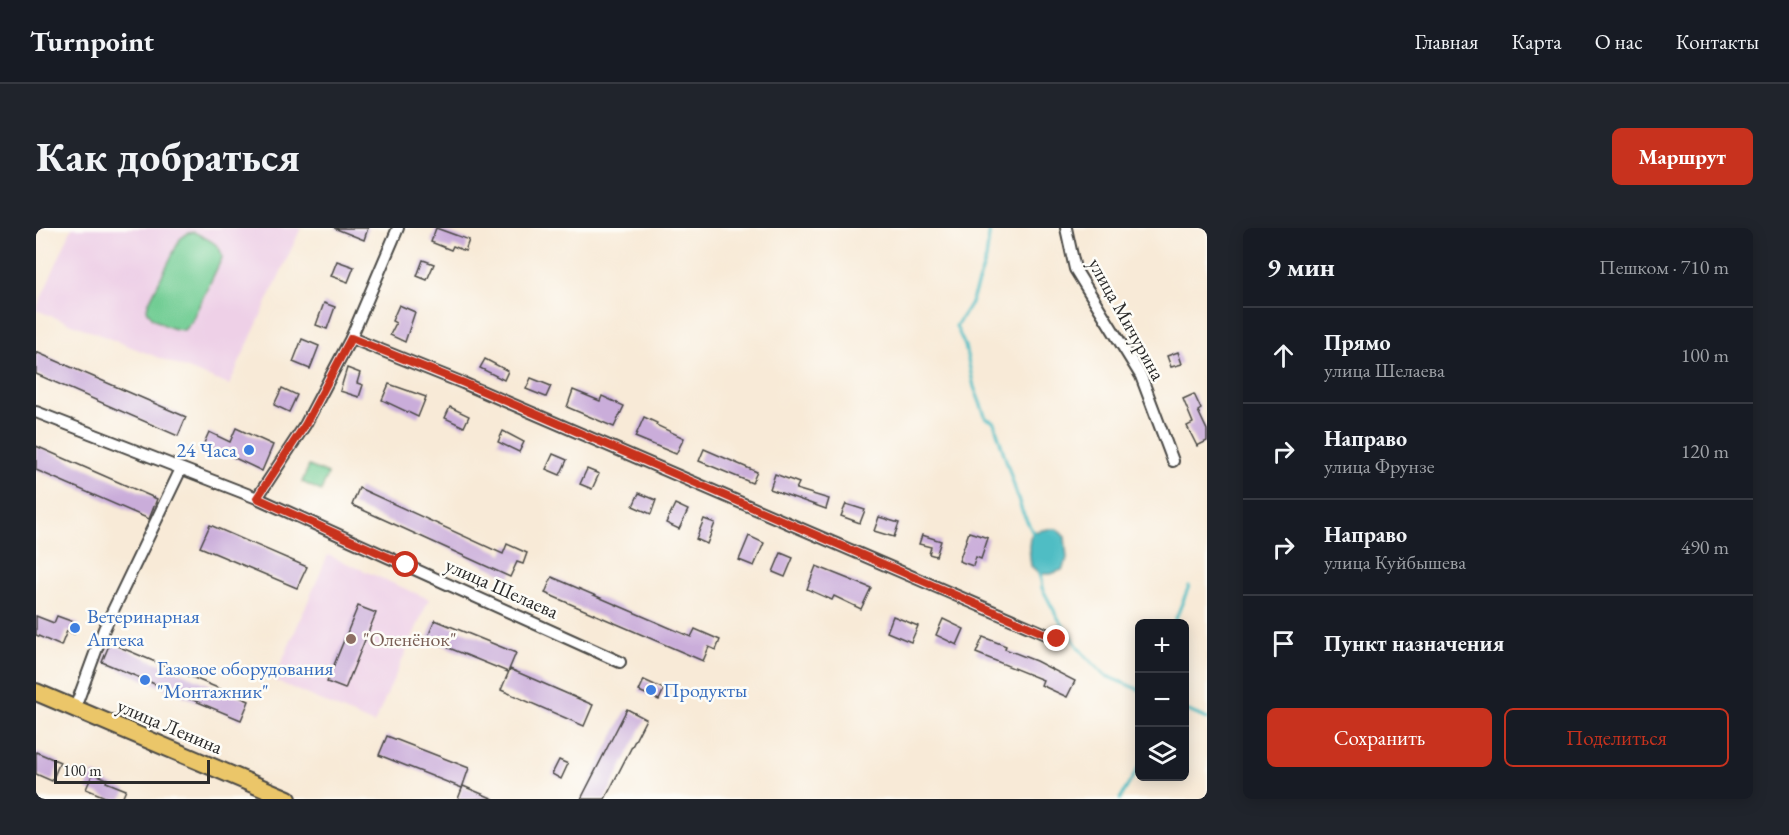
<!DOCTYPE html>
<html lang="ru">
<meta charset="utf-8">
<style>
body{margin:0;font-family:"EB Garamond",serif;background:#20242c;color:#f1f3f6}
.controls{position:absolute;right:18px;bottom:18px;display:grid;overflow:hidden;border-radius:9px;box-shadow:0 3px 15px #0003}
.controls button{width:54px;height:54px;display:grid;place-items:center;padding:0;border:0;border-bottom:2px solid #363941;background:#171b24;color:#f1f3f6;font:30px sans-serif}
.scale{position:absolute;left:18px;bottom:15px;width:156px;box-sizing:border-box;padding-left:6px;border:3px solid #2b2b2b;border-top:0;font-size:16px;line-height:21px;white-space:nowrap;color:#2b2b2b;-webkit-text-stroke:4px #fdfcf7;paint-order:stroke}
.stop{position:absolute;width:18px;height:18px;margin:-14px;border:4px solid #c8321e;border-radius:50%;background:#fff}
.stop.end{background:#c8321e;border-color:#fff;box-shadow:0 2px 6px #0008}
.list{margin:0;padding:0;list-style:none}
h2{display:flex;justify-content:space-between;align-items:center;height:78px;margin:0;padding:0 24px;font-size:26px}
h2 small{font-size:20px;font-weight:400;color:#9ea1a6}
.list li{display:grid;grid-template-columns:39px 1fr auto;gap:18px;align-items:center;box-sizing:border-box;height:96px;padding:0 24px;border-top:2px solid #363941}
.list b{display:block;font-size:22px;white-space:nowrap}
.list p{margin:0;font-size:20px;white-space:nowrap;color:#9ea1a6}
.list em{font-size:20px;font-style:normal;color:#9ea1a6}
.actions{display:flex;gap:12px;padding:18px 24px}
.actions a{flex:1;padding:14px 0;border:2px solid #c8321e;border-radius:9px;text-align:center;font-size:21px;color:#c8321e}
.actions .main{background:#c8321e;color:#fff}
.icon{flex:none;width:33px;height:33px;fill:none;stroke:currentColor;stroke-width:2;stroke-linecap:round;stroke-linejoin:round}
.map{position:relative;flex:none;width:1171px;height:571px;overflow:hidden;border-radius:9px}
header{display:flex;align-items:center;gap:36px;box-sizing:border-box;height:84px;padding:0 30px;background:#171b24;border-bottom:2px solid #363941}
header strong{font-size:28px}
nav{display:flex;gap:33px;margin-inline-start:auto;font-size:21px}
.intro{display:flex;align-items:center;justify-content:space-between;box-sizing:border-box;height:144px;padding:0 36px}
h1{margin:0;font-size:42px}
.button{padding:15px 27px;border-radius:9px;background:#c8321e;color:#fff;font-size:21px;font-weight:700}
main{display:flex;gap:36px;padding:0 36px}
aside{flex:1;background:#171b24;border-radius:9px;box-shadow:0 3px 15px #0003}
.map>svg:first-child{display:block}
.built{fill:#eed0e7}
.green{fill:#72cd94;stroke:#4e7c60;stroke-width:1.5}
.water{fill:#4fbdc4;stroke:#3d7478;stroke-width:1.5}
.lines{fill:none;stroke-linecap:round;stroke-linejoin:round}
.stream{stroke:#4fbdc4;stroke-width:3}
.building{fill:#caadda}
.street-casing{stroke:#4a4845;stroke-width:14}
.primary-casing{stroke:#4a4845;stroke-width:20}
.street{stroke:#fff;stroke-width:10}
.primary{stroke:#ebc669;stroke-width:16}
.route{stroke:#c8321e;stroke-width:8}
.shop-dot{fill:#3f7fe0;stroke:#fdfcf7;stroke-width:2}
.education-dot{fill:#8d6e63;stroke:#fdfcf7;stroke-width:2}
.labels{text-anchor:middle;stroke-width:5;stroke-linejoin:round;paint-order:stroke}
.street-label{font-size:20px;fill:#2b2b2b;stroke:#fdfcf7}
.shop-label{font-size:20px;fill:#366cbe;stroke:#fdfcf7;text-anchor:start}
.education-label{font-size:20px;fill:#785e54;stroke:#fdfcf7;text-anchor:start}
</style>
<header>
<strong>Turnpoint</strong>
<nav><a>Главная</a><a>Карта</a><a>О нас</a><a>Контакты</a></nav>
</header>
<div class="intro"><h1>Как добраться</h1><a class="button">Маршрут</a></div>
<main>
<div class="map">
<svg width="1171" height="571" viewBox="0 0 1171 571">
<rect width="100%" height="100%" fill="#fdfcf7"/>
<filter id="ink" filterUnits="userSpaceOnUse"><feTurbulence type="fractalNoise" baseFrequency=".0167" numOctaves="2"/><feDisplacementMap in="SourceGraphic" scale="12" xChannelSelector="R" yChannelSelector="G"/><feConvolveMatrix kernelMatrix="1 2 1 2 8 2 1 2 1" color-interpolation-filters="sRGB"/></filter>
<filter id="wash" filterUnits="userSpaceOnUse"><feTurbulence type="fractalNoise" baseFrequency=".008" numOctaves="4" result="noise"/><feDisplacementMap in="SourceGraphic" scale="24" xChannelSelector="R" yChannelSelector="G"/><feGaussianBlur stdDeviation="1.35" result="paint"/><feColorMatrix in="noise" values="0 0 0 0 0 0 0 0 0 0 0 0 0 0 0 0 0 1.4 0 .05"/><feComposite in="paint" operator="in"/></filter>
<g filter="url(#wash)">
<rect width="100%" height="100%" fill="#f8ead7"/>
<!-- built -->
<g class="built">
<polygon points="36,0 265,0 193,157 0,82"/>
<polygon points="292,327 393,371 338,496 238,452"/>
</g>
<!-- green -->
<g class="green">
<path d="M 158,4 C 170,11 186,15 186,30 L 155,94 L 148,102 C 135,102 116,93 111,82 L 112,76 L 144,11 L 152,5 Z"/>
<polygon points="273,238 292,246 285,263 266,254"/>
</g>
<!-- water -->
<polygon class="water" points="1012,301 1021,301 1029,309 1031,331 1026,342 1015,346 1004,346 995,338 993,319 994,310 997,304"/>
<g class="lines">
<!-- stream -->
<g class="stream">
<polyline points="954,0 950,31 935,75 920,98 929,118 938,159 950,190 958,194 986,283 998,307"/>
<polyline points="1004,343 1006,360 1022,390 1045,423 1068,447 1104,462"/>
<polyline points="1138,395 1153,358"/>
<polyline points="1148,481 1171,491"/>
<polyline points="1084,571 1104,537"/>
</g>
</g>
<g id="blocks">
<!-- building -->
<g class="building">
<polygon points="298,0 332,0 328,12"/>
<polygon points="400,0 433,12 429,23 417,18 415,22 395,14"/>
<polygon points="387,32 398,36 391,52 381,48"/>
<polygon points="301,33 318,39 312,54 295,48"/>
<polygon points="288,75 299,79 291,101 280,97"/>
<polygon points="363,77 379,84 369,114 354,107 360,95 356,93"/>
<polygon points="266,111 283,118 274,141 257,134"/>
<polygon points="0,124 150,189 142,208 0,146"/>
<polygon points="1142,124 1146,136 1135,139 1131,128"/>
<polygon points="449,131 472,143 468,152 444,140"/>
<polygon points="311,140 324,145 321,155 327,157 323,169 304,163"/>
<polygon points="495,150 515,158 510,169 490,161"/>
<polygon points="353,156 390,169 382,189 346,172"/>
<polygon points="246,160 261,167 253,184 238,177"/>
<polygon points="537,162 564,173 566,168 588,178 578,199 531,179"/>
<polygon points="1158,166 1165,181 1162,183 1171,202 1171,213 1161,218 1151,198 1157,195 1147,171"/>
<polygon points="414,179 433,188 428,199 409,190"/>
<polygon points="608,189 621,195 620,197 648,210 640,226 599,209"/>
<polygon points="200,200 237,217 226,243 182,222 179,229 165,222 173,204 194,214"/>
<polygon points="467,203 488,214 483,224 462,214"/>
<polygon points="0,218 121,271 113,291 0,242"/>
<polygon points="668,221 721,244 716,255 663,233"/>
<polygon points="517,226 531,232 524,247 510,241"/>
<polygon points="551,241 563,246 556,261 544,256"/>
<polygon points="739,246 763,255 760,261 793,271 790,281 734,261"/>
<polygon points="323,260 467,326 471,316 491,325 487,336 481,334 474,349 316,277"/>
<polygon points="603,265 620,272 615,286 597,278"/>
<polygon points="639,276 652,282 643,301 630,295"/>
<polygon points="810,276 829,282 824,295 805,288"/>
<polygon points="843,289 863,295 858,309 838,303"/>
<polygon points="668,291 679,295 671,316 660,311"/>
<polygon points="174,297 271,339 261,360 164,319"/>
<polygon points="933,304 952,310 945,331 940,329 937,338 923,333"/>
<polygon points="886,307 905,313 900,328 893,326 895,319 883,316"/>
<polygon points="713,308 728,315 718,338 703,332"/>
<polygon points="745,325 757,330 749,349 737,344"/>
<polygon points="780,338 835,360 825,381 798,368 796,372 771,361"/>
<polygon points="516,349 655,409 659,401 684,412 680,422 673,419 667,433 509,365"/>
<polygon points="322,378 340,385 309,461 291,454"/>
<polygon points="0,388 18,395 21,388 43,396 38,406 31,403 25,418 0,407"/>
<polygon points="857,388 882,398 875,414 851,404"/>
<polygon points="907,391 928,401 921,417 900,407"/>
<polygon points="399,392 480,425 472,444 391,411"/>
<polygon points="947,409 970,418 969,421 1000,433 1039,453 1031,469 1005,457 1007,452 940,425"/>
<polygon points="74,415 213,473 205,492 66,434"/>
<polygon points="474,441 557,477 548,498 465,462"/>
<polygon points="608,452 628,461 623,472 603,463"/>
<polygon points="591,481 610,491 569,571 545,571"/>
<polygon points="351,508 433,540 426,560 343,527"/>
<polygon points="0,524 24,534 16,553 0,546"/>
<polygon points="523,532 532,536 525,551 516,546"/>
<polygon points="57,545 71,551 70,554 90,562 86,571 74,571 50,561"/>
<polygon points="427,558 458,571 422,571"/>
</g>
</g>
</g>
<g filter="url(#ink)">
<use href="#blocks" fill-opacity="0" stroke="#4a4845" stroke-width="1.5"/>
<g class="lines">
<defs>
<g id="street">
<polyline points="1030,0 1039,41 1105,148 1137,233"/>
<polyline points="315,110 427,155 1021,411"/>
<polyline points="0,184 221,270 584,434"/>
<polyline points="221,270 269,197 315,110 362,0"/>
<polyline points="39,480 68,401 145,241"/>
</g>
<polyline id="primary" points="0,464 252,571"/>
</defs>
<!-- street casing -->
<use href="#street" class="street-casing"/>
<!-- primary casing -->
<use href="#primary" class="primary-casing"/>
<!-- street -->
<use href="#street" class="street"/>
<!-- primary -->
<use href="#primary" class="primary"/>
</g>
</g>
<g class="lines" filter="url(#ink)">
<!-- route -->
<polyline class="route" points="370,337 221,270 269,197 315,110 428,155 1021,411"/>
</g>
<!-- markers -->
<g class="shop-dot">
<circle cx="213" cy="222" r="6"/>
<circle cx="39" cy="400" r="6"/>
<circle cx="109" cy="452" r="6"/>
<circle cx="615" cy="462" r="6"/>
</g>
<circle class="education-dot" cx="315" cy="411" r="6"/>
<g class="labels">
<!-- street labels -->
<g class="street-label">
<text transform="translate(1091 91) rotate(61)" y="7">улица Мичурина</text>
<text transform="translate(466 360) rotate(24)" y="7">улица Шелаева</text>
<text transform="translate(134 498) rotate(23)" y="7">улица Ленина</text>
</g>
<!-- shop labels -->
<g class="shop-label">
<text x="201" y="229" text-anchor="end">24 Часа</text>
<text x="51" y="395">Ветеринарная<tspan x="51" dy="23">Аптека</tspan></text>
<text x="121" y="447">Газовое оборудования<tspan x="121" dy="23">"Монтажник"</tspan></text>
<text x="627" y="469">Продукты</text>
</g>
<!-- education labels -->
<g class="education-label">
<text x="327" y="418">"Оленёнок"</text>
</g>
</g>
</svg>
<div class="controls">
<button>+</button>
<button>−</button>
<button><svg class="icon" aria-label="layers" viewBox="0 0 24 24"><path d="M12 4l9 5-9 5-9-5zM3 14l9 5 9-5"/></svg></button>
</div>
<div class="scale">100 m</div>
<div class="stop" style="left:370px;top:337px"></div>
<div class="stop end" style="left:1021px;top:411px"></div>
</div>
<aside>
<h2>9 мин<small>Пешком · 710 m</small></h2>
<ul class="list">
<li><svg class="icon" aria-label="ahead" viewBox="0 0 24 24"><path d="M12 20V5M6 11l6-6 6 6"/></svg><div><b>Прямо</b><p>улица Шелаева</p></div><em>100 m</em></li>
<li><svg class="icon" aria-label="right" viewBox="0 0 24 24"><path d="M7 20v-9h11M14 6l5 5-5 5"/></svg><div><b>Направо</b><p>улица Фрунзе</p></div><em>120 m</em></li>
<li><svg class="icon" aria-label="right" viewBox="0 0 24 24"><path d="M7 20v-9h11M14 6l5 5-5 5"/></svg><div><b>Направо</b><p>улица Куйбышева</p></div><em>490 m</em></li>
<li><svg class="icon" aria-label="arrive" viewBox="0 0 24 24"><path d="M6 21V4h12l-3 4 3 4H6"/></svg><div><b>Пункт назначения</b></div></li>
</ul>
<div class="actions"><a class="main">Сохранить</a><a>Поделиться</a></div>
</aside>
</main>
